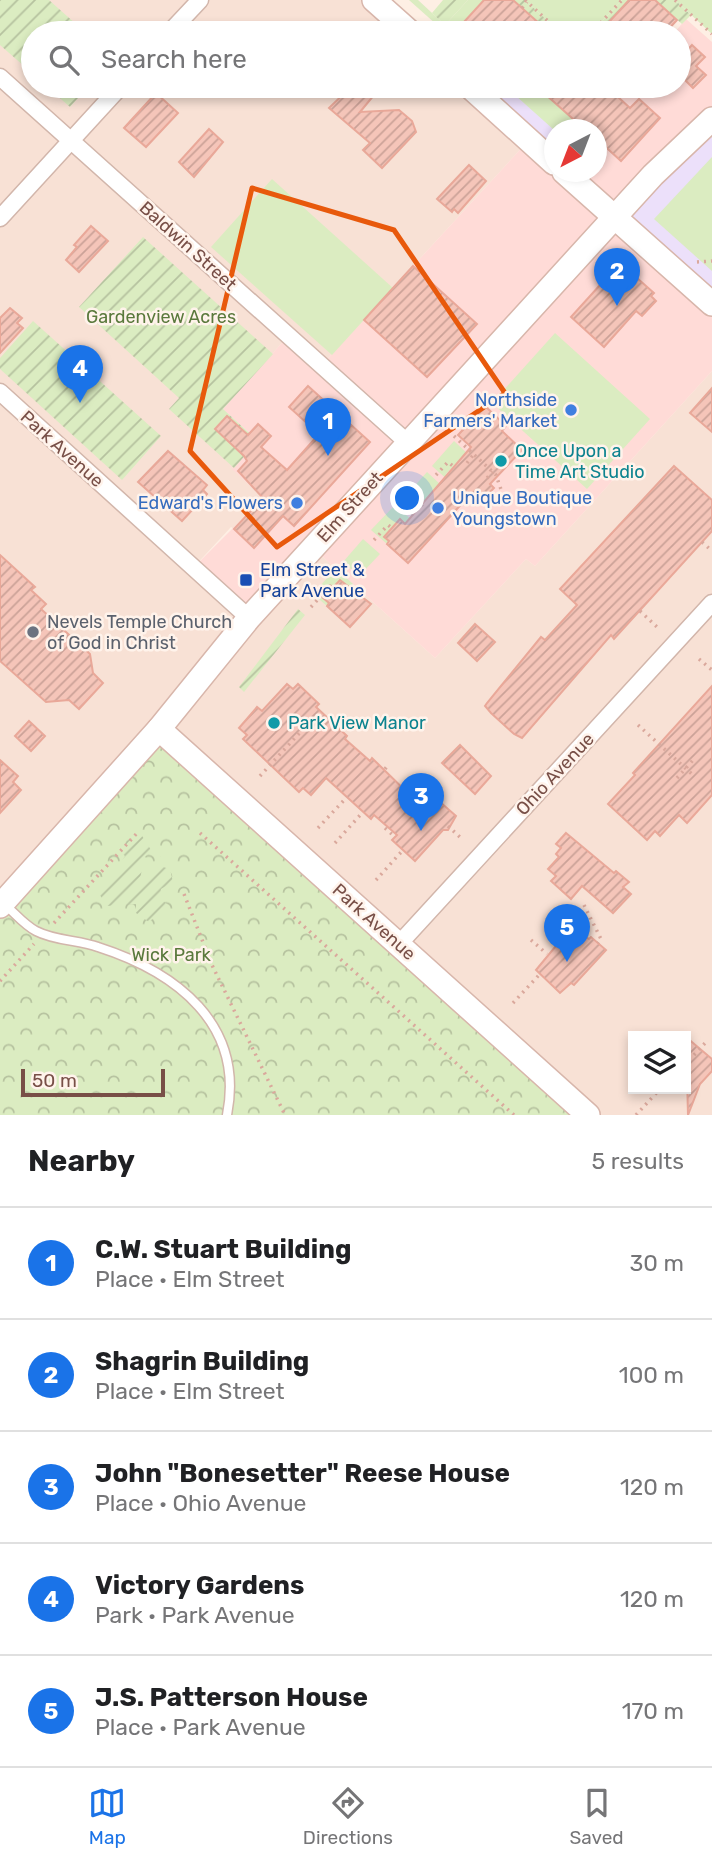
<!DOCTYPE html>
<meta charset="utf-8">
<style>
body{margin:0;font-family:Rubik,sans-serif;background:#f2f2f2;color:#202124}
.controls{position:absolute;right:21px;bottom:21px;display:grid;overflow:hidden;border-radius:0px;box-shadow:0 4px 10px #0003}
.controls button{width:63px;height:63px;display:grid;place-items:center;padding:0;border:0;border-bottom:2px solid #e0e0e0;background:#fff;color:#202124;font:35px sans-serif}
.compass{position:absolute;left:544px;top:119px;width:63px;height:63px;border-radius:50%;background:#fff;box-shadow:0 4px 10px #0003;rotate:222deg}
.scale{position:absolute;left:21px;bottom:18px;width:144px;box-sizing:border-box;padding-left:7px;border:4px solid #784f47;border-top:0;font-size:19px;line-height:24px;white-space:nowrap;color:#784f47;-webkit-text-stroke:5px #fff3eb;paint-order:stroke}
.you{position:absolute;left:408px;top:499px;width:24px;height:24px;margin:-18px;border:5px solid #fff;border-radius:50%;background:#1a73e8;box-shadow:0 0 0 10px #1a73e833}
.badge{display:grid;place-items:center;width:46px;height:46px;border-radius:50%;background:#1a73e8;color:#fff;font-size:23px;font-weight:700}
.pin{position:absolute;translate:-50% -58px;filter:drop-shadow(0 2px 4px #0008)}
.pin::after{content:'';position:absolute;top:37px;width:24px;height:21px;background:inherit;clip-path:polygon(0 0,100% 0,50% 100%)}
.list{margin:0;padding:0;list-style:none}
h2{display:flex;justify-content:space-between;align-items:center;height:91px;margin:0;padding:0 28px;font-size:30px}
h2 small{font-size:23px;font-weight:400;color:#757577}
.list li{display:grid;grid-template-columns:46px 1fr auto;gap:21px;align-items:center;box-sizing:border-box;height:112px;padding:0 28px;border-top:2px solid #e0e0e0}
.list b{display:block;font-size:26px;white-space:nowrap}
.list p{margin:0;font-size:23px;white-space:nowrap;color:#757577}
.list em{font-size:23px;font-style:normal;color:#757577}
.icon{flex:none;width:38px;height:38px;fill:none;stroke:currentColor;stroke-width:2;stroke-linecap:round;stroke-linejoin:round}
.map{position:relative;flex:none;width:712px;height:1115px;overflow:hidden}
.search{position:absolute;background:#fff;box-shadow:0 4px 10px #0003;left:21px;right:21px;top:21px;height:77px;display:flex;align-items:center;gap:18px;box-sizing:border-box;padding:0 24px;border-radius:38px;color:#757577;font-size:26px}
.sheet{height:651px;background:#fff}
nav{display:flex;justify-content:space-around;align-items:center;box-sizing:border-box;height:98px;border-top:2px solid #e0e0e0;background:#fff;font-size:19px;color:#757577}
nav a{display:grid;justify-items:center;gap:4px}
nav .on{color:#1a73e8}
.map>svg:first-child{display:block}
.residential{fill:#f8e1d5;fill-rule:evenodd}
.commercial{fill:#ffdbd7}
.education{fill:#ece0fa}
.grass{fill:#dbecc1}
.park{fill:url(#park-crowns)}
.garden{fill:url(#garden-furrows)}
.building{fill:url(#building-hatch);stroke:#e9a899;stroke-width:2}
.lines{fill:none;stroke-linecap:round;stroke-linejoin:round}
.lane-casing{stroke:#d2b6ab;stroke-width:11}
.street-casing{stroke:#d2b6ab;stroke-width:19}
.secondary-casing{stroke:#d8b6ab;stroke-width:26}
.path{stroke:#daa89c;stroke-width:3.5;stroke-dasharray:2 5;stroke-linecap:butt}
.lane{stroke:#fff;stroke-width:8}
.street{stroke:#fff;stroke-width:16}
.secondary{stroke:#fff;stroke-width:23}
.marked{fill:none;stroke:#e8590c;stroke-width:5;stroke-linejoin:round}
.shop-dot{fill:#3f7fe0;stroke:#fff3eb;stroke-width:2.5}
.culture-dot{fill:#0f9aa8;stroke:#fff3eb;stroke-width:2.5}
.transit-dot{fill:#1a4fb4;stroke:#fff3eb;stroke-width:2.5}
.worship-dot{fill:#6b7280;stroke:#fff3eb;stroke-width:2.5}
.labels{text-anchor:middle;stroke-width:5;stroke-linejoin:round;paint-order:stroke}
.street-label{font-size:18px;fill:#784f47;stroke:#fff3eb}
.park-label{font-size:18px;fill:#5a793c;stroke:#fff3eb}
.shop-label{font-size:18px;fill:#366cbe;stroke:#fff3eb;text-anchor:end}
.culture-label{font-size:18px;fill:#0d838f;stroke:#fff3eb;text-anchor:start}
.transit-label{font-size:18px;fill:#164399;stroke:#fff3eb;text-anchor:start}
.worship-label{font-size:18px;fill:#5b616d;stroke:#fff3eb;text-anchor:start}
</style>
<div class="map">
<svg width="712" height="1115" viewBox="0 0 712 1115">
<defs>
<pattern id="park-crowns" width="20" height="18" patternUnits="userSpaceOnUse" patternTransform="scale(1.75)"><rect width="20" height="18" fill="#dbecc1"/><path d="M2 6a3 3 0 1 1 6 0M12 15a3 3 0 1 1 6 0" fill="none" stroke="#b6c29f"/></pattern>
<pattern id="garden-furrows" width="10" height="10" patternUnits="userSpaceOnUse" patternTransform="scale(1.75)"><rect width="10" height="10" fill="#dbecc1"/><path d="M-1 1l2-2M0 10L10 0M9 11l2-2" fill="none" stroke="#b6c29f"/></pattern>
<pattern id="building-hatch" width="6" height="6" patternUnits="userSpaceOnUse" patternTransform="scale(1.75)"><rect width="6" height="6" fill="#f5c5b9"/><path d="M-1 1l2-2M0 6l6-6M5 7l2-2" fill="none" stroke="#cba298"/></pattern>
</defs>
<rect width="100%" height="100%" fill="#feefe4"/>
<!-- residential -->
<path class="residential" d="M 0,0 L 374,0 L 411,33 L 33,33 L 33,86 L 469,86 L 529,140 L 322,365 L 288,336 L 223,409 L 258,441 L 233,469 L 263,498 L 234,529 L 231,527 L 193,568 L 313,548 L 435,658 L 526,559 L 535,566 L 712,371 L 712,1115 L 588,1115 L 0,906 ZM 633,1036 L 686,1036 L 686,1089 L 633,1089 Z"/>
<!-- commercial -->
<polygon class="commercial" points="686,19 712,42 712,371 535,566 526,559 435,658 313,548 249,618 193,568 263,498 232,469 258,441 223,409 288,336 322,365 529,140 554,172 596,172 596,130 587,129 626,86 679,86 679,33 674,33"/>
<!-- education -->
<g class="education">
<polygon points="469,86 626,86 587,129 554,130 554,163"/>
<polygon points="712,119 712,304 615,217"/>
</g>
<!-- grass -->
<g class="grass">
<polygon points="409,0 418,0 445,25 468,0 484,0 465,21 477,33 446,33"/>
<polygon points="525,0 622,0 591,33 561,33"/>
<polygon points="675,0 712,0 712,34"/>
<polygon points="505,86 609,91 614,86 626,86 587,129 554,130"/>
<polygon points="712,157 712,271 654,219"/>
<polygon points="272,179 393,288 332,355 211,247"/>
<polygon points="555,333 650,419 587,489 492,403"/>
<polygon points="454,441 488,473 477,473 461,458 446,474 451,479 449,481 432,466"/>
<polygon points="427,472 441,485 423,515 404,498"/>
<polygon points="395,505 415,523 410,528 400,519 384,536 389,541 387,544 371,530"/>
<polygon points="363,539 380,554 359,576 343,562"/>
<polygon points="336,568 353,584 349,588 340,580 324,598 329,603 327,606 313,594"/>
</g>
<!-- park -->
<polygon class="park" points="159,729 588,1115 0,1115 0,906"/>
<!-- garden -->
<g class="garden">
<polygon points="0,0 49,0 86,33 33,33 33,74 0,45"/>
<polygon points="443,0 468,0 445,25 432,13"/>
<polygon points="513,0 525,0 561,33 550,33"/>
<polygon points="622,0 629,0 599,33 591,33"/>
<polygon points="655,0 675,0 691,15 682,24"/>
<polygon points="46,86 89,86 70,107"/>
<polygon points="143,237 273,354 223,409 258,441 234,468 169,409 179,398 79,307"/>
<polygon points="33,321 161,436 122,480 0,369 0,358"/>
<polygon points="298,609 305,615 244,692 239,687"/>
<polygon points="139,831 151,850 145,857 149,860 142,869 140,879 149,878 161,856 166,858 163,867 170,869 173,882 161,889 160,898 168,905 149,922 136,913 136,904 106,906 100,895 125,856 120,851"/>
</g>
<!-- building -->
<g class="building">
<polygon points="484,0 513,0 550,33 477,33 464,22"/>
<polygon points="629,0 655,0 677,20 665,33 599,33"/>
<polygon points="692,45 705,57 696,66 706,75 693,88 679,74 679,59"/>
<polygon points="352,86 364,86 374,95 360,112 399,110 412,121 416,132 382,168 363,150 370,143 329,108"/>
<polygon points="536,86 606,86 630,108 639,99 660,118 621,161 597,139 597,130 581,126"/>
<polygon points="156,93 178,113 146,147 124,128"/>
<polygon points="209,129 223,142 194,177 179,162"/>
<polygon points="469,165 486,181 458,213 454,209 452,212 437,199"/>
<polygon points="91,226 108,241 79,272 66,260 77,247 74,245"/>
<polygon points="620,263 654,293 651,296 656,301 642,316 636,311 604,347 571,317"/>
<polygon points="413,266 477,324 427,377 364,320"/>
<polygon points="10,308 22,318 17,323 23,328 0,353 0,318"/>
<polygon points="308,386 370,442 294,526 283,516 254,548 234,529 263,498 238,471 247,461 244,456 215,429 227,416 248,435 258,424 271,436 261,447 287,470 319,434 289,407"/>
<polygon points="712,388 712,432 690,413"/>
<polygon points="485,406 506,426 502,431 522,450 490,484 494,488 483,499 480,497 473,504 467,498 408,563 387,544 389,541 384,537 400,519 405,524 471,447 458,435"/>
<polygon points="168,451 207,485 203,490 207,494 182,521 138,482"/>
<polygon points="674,466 712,500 712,531 614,639 611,635 522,738 514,734 491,713 485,706 487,703 541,637 545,640 577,605 560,589"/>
<polygon points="0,555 35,587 31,590 46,604 41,609 90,654 93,673 103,683 79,709 69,700 46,702 0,661"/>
<polygon points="340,580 371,604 350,627 327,606 329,603 323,598"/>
<polygon points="475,624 495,642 477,661 458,643"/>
<polygon points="287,684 293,689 298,684 319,704 316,707 347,736 345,739 370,761 372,758 420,805 422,803 430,810 439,801 456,816 448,830 443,830 415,861 392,840 397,835 374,815 371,819 326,778 311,795 303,788 299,792 243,739 247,735 239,728 257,707 262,711"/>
<polygon points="712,686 712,795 687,823 679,815 660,836 655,831 647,840 608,804 635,775 633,773"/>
<polygon points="29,721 45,736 31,751 15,736"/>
<polygon points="460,745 491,776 475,794 442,763"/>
<polygon points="0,760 18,776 13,782 21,790 0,813"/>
<polygon points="566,833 614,873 616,871 629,882 623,887 631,894 613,913 582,886 571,899 551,881 556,876 548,869 559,857 556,854 561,848 556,844"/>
<polygon points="579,933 589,939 591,937 606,950 574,985 571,983 560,993 536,970 565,935"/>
<polygon points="686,1037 712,1059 712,1071 700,1084 688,1115"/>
</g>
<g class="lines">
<defs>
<path id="lane" d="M 3,903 C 14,912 24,925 36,931 C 55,941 79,940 98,947 C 176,972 245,1024 227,1115"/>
<g id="street">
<polyline points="169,33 200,0"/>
<polyline points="0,77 408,443"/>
<polyline points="0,218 121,86"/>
<polyline points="0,392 249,618"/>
<polyline points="399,944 712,603"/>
</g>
<g id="secondary">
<polyline points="374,0 411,33"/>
<polyline points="469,86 554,163"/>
<polyline points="564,172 712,304"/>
<polyline points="159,729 588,1115"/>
<polyline points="0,906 159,729 249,618 653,175 712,119"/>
</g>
</defs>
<!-- lane casing -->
<use href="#lane" class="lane-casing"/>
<!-- street casing -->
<use href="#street" class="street-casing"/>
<!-- secondary casing -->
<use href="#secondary" class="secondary-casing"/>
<!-- path -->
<g class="path">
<polyline points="525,0 561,33"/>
<polyline points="675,0 712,34"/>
<polyline points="522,8 527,2"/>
<polyline points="591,33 622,0"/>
<polyline points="697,262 712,261"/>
<polyline points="454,436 496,475 505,501"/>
<polyline points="467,463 474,454"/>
<polyline points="436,475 448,462 453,466"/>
<polyline points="487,478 493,472"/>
<polyline points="411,515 425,502"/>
<polyline points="374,540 388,525 392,528"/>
<polyline points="702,542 712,551"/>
<polyline points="311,607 330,586 332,588"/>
<polyline points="640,611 657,627"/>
<polyline points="699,659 712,670"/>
<polyline points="638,725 694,776"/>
<polyline points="385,769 388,765"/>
<polyline points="260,776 316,715"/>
<polyline points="677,778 694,759"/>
<polyline points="448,826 462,839"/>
<polyline points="318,828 347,797"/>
<polyline points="385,828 395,837"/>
<polyline points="200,833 514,1115"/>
<polyline points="335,843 363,812"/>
<polyline points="376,880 403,850"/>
<polyline points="184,894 212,965 285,1115"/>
<polyline points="584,905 601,939 598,943"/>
<polyline points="54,923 139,831"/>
<polyline points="531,940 547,954"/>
<polyline points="0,981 34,944"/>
<polyline points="513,1003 540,974"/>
<polyline points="694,1055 707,1041"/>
<polyline points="636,1115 660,1089"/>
</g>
<!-- lane -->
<use href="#lane" class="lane"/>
<!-- street -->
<use href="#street" class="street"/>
<!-- secondary -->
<use href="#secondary" class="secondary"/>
</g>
<!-- marked area -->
<path class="marked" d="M 252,188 L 394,230 L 505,393 L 277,547 L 190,451 Z"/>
<!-- markers -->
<g class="shop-dot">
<circle cx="571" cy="410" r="7"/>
<circle cx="297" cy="503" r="7"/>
<circle cx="438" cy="508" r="7"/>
</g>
<g class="culture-dot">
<circle cx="501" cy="461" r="7"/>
<circle cx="274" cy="723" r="7"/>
</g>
<rect class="transit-dot" x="239" y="573" width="14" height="14" rx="3.5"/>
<circle class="worship-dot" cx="33" cy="632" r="7"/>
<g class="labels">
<!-- street labels -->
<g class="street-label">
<text transform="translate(188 246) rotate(42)" y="6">Baldwin Street</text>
<text transform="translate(62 449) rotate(42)" y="6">Park Avenue</text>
<text transform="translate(350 507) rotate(-48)" y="6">Elm Street</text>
<text transform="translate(555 774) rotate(-47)" y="6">Ohio Avenue</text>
<text transform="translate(374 922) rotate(42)" y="6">Park Avenue</text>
</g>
<!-- park labels -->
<g class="park-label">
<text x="161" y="323">Gardenview Acres</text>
<text x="171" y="961">Wick Park</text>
</g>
<!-- shop labels -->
<g class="shop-label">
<text x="557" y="406">Northside<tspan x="557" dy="21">Farmers' Market</tspan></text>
<text x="452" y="504" text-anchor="start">Unique Boutique<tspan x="452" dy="21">Youngstown</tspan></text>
<text x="283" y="509">Edward's Flowers</text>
</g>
<!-- culture labels -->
<g class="culture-label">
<text x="515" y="457">Once Upon a<tspan x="515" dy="21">Time Art Studio</tspan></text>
<text x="288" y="729">Park View Manor</text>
</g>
<!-- transit labels -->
<g class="transit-label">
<text x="260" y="576">Elm Street &amp;<tspan x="260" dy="21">Park Avenue</tspan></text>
</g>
<!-- worship labels -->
<g class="worship-label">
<text x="47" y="628">Nevels Temple Church<tspan x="47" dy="21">of God in Christ</tspan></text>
</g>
</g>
</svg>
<div class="controls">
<button><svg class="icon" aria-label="layers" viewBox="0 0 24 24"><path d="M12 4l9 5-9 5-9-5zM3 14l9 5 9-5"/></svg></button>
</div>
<svg class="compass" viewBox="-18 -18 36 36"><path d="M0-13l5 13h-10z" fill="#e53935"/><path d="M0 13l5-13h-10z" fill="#757577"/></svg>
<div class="scale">50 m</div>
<div class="you"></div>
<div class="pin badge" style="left:328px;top:456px">1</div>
<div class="pin badge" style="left:617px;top:306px">2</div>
<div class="pin badge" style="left:421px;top:831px">3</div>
<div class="pin badge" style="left:80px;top:403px">4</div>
<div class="pin badge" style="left:567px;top:962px">5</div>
<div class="search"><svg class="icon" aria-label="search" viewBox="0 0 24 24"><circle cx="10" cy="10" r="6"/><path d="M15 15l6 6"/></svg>Search here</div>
</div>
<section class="sheet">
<h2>Nearby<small>5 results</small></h2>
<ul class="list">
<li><span class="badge">1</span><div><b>C.W. Stuart Building</b><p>Place · Elm Street</p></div><em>30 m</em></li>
<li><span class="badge">2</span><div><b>Shagrin Building</b><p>Place · Elm Street</p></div><em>100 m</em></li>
<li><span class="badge">3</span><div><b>John &quot;Bonesetter&quot; Reese House</b><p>Place · Ohio Avenue</p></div><em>120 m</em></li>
<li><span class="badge">4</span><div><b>Victory Gardens</b><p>Park · Park Avenue</p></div><em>120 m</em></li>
<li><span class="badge">5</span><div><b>J.S. Patterson House</b><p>Place · Park Avenue</p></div><em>170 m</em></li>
</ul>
</section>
<nav>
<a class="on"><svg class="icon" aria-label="map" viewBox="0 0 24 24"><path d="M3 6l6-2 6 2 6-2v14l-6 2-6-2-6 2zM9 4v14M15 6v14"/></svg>Map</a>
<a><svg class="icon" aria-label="directions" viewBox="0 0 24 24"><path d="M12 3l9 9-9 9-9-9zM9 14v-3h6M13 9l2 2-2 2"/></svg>Directions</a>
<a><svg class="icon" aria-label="saved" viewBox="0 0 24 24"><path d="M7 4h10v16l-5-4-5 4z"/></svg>Saved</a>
</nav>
